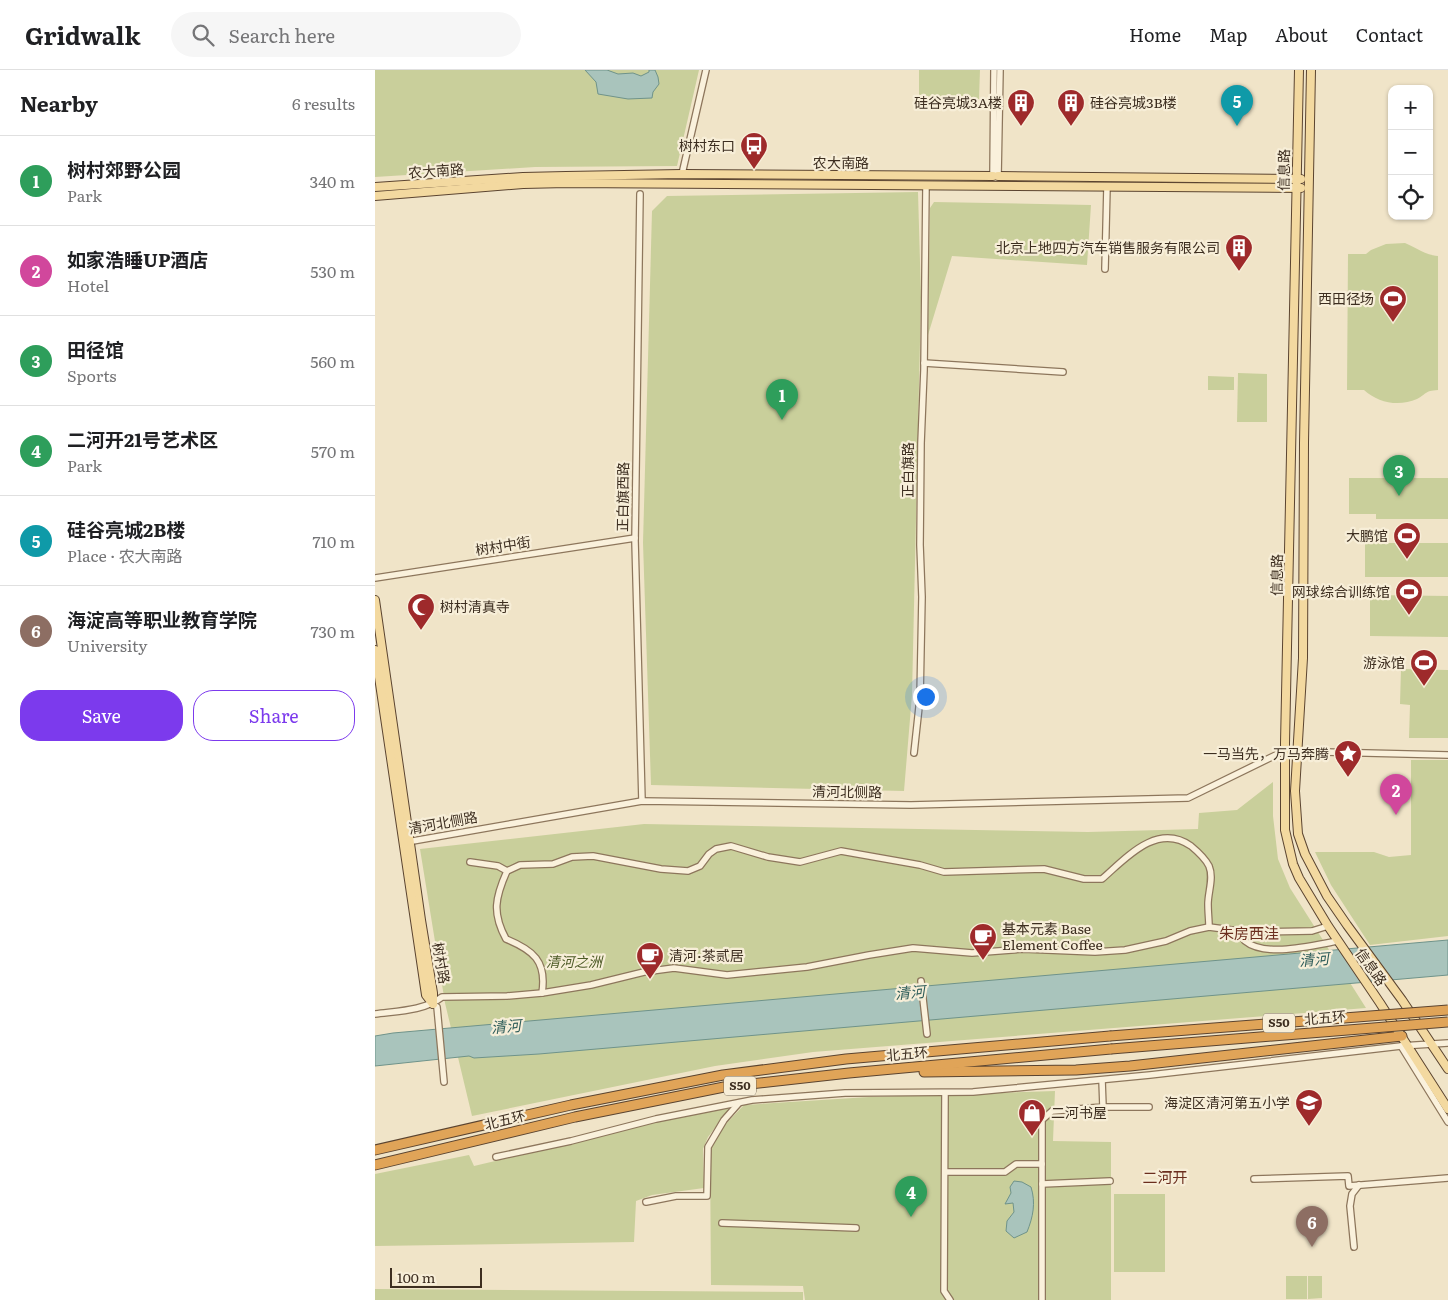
<!DOCTYPE html>
<meta charset="utf-8">
<style>
body{margin:0;font-family:Literata,"Noto Sans SC",serif;background:#f6f6f6;color:#202124}
.controls{position:absolute;right:15px;top:15px;display:grid;overflow:hidden;border-radius:10px;box-shadow:0 1px 4px #0004}
.controls button{width:45px;height:45px;display:grid;place-items:center;padding:0;border:0;border-bottom:1px solid #e0e0e0;background:#fff;color:#202124;font:25px sans-serif}
.scale{position:absolute;left:15px;bottom:12px;width:92px;box-sizing:border-box;padding-left:5px;border:2px solid #3d2e20;border-top:0;font-size:14px;line-height:18px;white-space:nowrap;color:#3d2e20;-webkit-text-stroke:4px #f7eed8;paint-order:stroke}
.you{position:absolute;left:550px;top:626px;width:18px;height:18px;margin:-12px;border:4px solid #fff;border-radius:50%;background:#1a73e8;box-shadow:0 0 0 8px #1a73e833}
.badge{display:grid;place-items:center;width:32px;height:32px;border-radius:50%;background:#7c3aed;color:#fff;font-size:16px;font-weight:700}
.pin{position:absolute;translate:-50% -41px;filter:drop-shadow(0 1px 2px #0008)}
.pin::after{content:'';position:absolute;top:26px;width:18px;height:15px;background:inherit;clip-path:polygon(0 0,100% 0,50% 100%)}
.list{margin:0;padding:0;list-style:none}
h2{display:flex;justify-content:space-between;align-items:center;height:65px;margin:0;padding:0 20px;font-size:21px}
h2 small{font-size:16px;font-weight:400;color:#757577}
.list li{display:grid;grid-template-columns:32px 1fr auto;gap:15px;align-items:center;box-sizing:border-box;height:90px;padding:0 20px;border-top:1px solid #e0e0e0}
.list b{display:block;font-size:19px;white-space:nowrap}
.list p{margin:0;font-size:16px;white-space:nowrap;color:#757577}
.list em{font-size:16px;font-style:normal;color:#757577}
.actions{display:flex;gap:10px;padding:15px 20px}
.actions a{flex:1;padding:11px 0;border:1px solid #7c3aed;border-radius:20px;text-align:center;font-size:18px;color:#7c3aed}
.actions .main{background:#7c3aed;color:#fff}
.icon{flex:none;width:28px;height:28px;fill:none;stroke:currentColor;stroke-width:2;stroke-linecap:round;stroke-linejoin:round}
.map{position:relative;flex:none;width:1073px;height:1230px;overflow:hidden}
header{display:flex;align-items:center;gap:30px;box-sizing:border-box;height:70px;padding:0 25px;background:#fff;border-bottom:1px solid #e0e0e0}
header strong{font-size:24px}
nav{display:flex;gap:28px;margin-inline-start:auto;font-size:18px}
.search{width:350px;height:45px;background:#f6f6f6;display:flex;align-items:center;gap:12px;box-sizing:border-box;padding:0 18px;border-radius:28px;color:#757577;font-size:19px}
main{display:flex}
aside{flex:1;background:#fff}
.map>svg:first-child{display:block}
.green{fill:#c9cf9b}
.water{fill:#a9c4bc;stroke:#6f938a}
.lines{fill:none;stroke-linecap:round;stroke-linejoin:round}
.minor-casing{stroke:#8d765c;stroke-width:8}
.major-casing{stroke:#5b4430;stroke-width:10}
.highway-casing{stroke:#5b4430;stroke-width:11}
.minor{stroke:#faf1dc;stroke-width:5.5}
.major{stroke:#f3d9a0;stroke-width:8}
.highway{stroke:#e0a458;stroke-width:9}
.highway-bridge-casing{stroke:#5b4430;stroke-width:11;stroke-linecap:butt}
.highway-bridge{stroke:#e0a458;stroke-width:9}
.labels{text-anchor:middle;stroke-width:4.5;stroke-linejoin:round;paint-order:stroke}
.shield{fill:#f7eed8;stroke:#756857;stroke-width:1}
.shield-label{font-size:12px;font-weight:bold;fill:#3d2e20}
.poi-label{font-size:14px;fill:#3d2e20;stroke:#f7eed8;text-anchor:end}
.street-label{font-size:14px;fill:#3d2e20;stroke:#f7eed8}
.park-label{font-size:14px;font-style:italic;fill:#4d5a26;stroke:#f7eed8}
.neighbourhood-label{font-size:15px;fill:#6b2e1e;stroke:#f7eed8}
.water-label{font-size:15px;font-style:italic;fill:#2f5d5a;stroke:#f7eed8}
</style>
<header>
<strong>Gridwalk</strong>
<div class="search"><svg class="icon" aria-label="search" viewBox="0 0 24 24"><circle cx="10" cy="10" r="6"/><path d="M15 15l6 6"/></svg>Search here</div>
<nav><a>Home</a><a>Map</a><a>About</a><a>Contact</a></nav>
</header>
<main>
<aside>
<h2>Nearby<small>6 results</small></h2>
<ul class="list">
<li><span class="badge" style="background:#2e9e5b">1</span><div><b>树村郊野公园</b><p>Park</p></div><em>340 m</em></li>
<li><span class="badge" style="background:#d1479c">2</span><div><b>如家浩睡UP酒店</b><p>Hotel</p></div><em>530 m</em></li>
<li><span class="badge" style="background:#2e9e5b">3</span><div><b>田径馆</b><p>Sports</p></div><em>560 m</em></li>
<li><span class="badge" style="background:#2e9e5b">4</span><div><b>二河开21号艺术区</b><p>Park</p></div><em>570 m</em></li>
<li><span class="badge" style="background:#0f9aa8">5</span><div><b>硅谷亮城2B楼</b><p>Place · 农大南路</p></div><em>710 m</em></li>
<li><span class="badge" style="background:#8d6e63">6</span><div><b>海淀高等职业教育学院</b><p>University</p></div><em>730 m</em></li>
</ul>
<div class="actions"><a class="main">Save</a><a>Share</a></div>
</aside>
<div class="map">
<svg width="1073" height="1230" viewBox="0 0 1073 1230">
<rect width="100%" height="100%" fill="#f0e4c8"/>
<!-- green -->
<g class="green">
<polygon points="0,0 324,0 302,96 160,97 0,107"/>
<polygon points="544,0 605,0 604,29 544,28"/>
<polygon points="543,122 546,227 537,625 529,721 276,715 268,473 277,141 292,126"/>
<polygon points="559,132 716,135 712,195 577,186 553,265 555,138"/>
<path d="M 1030,173 C 1042,178 1050,185 1063,186 L 1063,320 C 1049,321 1053,323 1042,329 C 1024,337 1003,333 989,320 L 972,320 L 973,184 L 991,184 L 996,180 L 1011,174 Z"/>
<polygon points="863,303 892,304 892,352 862,352"/>
<polygon points="833,306 859,307 859,320 833,320"/>
<polygon points="974,408 1073,408 1073,449 1001,449 1001,444 974,444"/>
<rect x="990" y="473" width="83" height="34"/>
<polygon points="995,525 1073,526 1073,567 995,566"/>
<polygon points="1026,599 1073,600 1073,668 1034,668 1035,635 1025,634"/>
<polygon points="1036,690 1073,690 1073,866 995,875 956,815 940,782 999,782 1014,787 1036,785"/>
<polygon points="898,712 898,746 903,789 915,818 991,938 438,982 340,996 97,1046 70,933 45,779 269,754 713,762 823,759 824,743 862,740"/>
<polygon points="680,1021 678,1071 736,1072 736,1230 430,1230 428,1216 336,1215 335,1079 344,1061 369,1035 494,1027"/>
<polygon points="355,1038 333,1067 328,1079 329,1118 277,1125 261,1131 259,1172 0,1176 0,1104 94,1085 99,1096 283,1052"/>
<rect x="739" y="1124" width="51" height="78"/>
<rect x="911" y="1206" width="21" height="23"/>
<polygon points="933,1206 947,1206 947,1228 933,1229"/>
<polygon points="0,1219 428,1222 428,1230 0,1230"/>
</g>
<!-- water -->
<g class="water">
<polygon points="210,0 232,0 243,4 258,3 266,6 274,2 274,0 280,0 283,7 284,14 278,22 277,28 253,29 223,24 221,12"/>
<polygon points="1073,870 1073,905 164,984 99,988 94,986 0,996 0,966 18,963"/>
<path d="M 639,1111 L 647,1112 L 656,1117 C 661,1133 658,1147 652,1162 L 639,1168 L 631,1161 L 632,1151 L 639,1142 L 638,1133 L 630,1134 L 636,1123 L 635,1117 Z"/>
</g>
<g class="lines">
<defs>
<g id="minor">
<polyline points="619,0 618,106 623,106 625,0"/>
<polyline points="307,104 331,0"/>
<polyline points="265,124 260,471 267,731"/>
<polyline points="730,199 732,117"/>
<polyline points="549,293 688,302"/>
<polyline points="0,508 260,468"/>
<polyline points="539,683 545,628 547,527 545,475 546,373 549,300 551,116"/>
<polyline points="32,772 267,731 536,735 813,728 909,681 1073,685"/>
<path d="M 95,792 L 123,796 L 132,801 C 120,828 117,843 131,869 C 158,880 172,891 167,923"/>
<path d="M 132,801 L 145,795 L 178,794 L 197,787 L 218,786 L 286,799 L 313,801 L 325,796 L 334,784 L 341,779 L 356,776 L 393,787 L 425,792 L 466,781 L 545,795 L 569,802 L 669,799 L 709,809 L 727,809 C 751,788 782,752 816,776 C 822,781 830,788 834,796 C 839,808 833,822 833,834 C 833,842 834,850 834,857"/>
<path d="M 863,861 C 865,864 868,868 870,871 C 890,888 939,875 963,871"/>
<polyline points="546,911 552,964"/>
<polyline points="58,934 62,937 69,1012"/>
<path d="M 0,944 C 22,941 49,941 67,927 L 132,926 L 167,923 L 216,915 L 269,902 L 299,898 L 352,905 L 432,897 L 494,885 L 538,878 L 597,883 L 648,879 L 720,882 L 750,880 L 791,871 L 815,861 L 834,857 L 872,862 L 937,861 L 953,856"/>
<polyline points="1026,976 1073,1052"/>
<polyline points="570,1023 569,1221 575,1230"/>
<polyline points="728,1037 774,1037"/>
<polyline points="121,1087 196,1071 281,1049 377,1030 470,1023 598,1022 775,1005 1026,976 1073,973"/>
<polyline points="570,1102 630,1102 641,1094 667,1094"/>
<polyline points="879,1109 973,1106 974,1116 1073,1108"/>
<polyline points="667,1114 735,1111"/>
<polyline points="271,1132 301,1126 332,1126 333,1077 349,1050 364,1033"/>
<polyline points="347,1153 481,1158"/>
<polyline points="979,1177 975,1136 977,1124 984,1115"/>
<polyline points="667,1230 667,1050 677,1041 728,1037 727,1010"/>
</g>
<g id="major">
<polyline points="924,0 910,673 910,760 918,794 924,808 953,856 1005,933 1073,1039"/>
<polyline points="936,0 929,373 928,588 920,721 923,764 930,784 952,826 972,855 1027,930 1073,999"/>
<polyline points="623,106 926,109"/>
<polyline points="0,117 148,107 191,106 307,104 618,106"/>
<polyline points="0,126 148,114 192,113 926,118"/>
<polyline points="0,530 46,850 58,923 58,934"/>
<polyline points="0,580 51,925 58,934"/>
</g>
<g id="highway">
<polyline points="549,1002 701,1000 755,996 1027,966"/>
<polyline points="0,1080 196,1035 348,1005 471,989 735,966"/>
<polyline points="0,1095 200,1047 349,1017 474,1003 736,979"/>
</g>
</defs>
<!-- minor casing -->
<use href="#minor" class="minor-casing"/>
<!-- major casing -->
<use href="#major" class="major-casing"/>
<!-- highway casing -->
<use href="#highway" class="highway-casing"/>
<!-- minor -->
<use href="#minor" class="minor"/>
<!-- major -->
<use href="#major" class="major"/>
<!-- highway -->
<use href="#highway" class="highway"/>
<defs>
<g id="highway-bridge">
<polyline points="735,966 1073,940"/>
<polyline points="736,979 1073,952"/>
</g>
</defs>
<!-- highway-bridge casing -->
<use href="#highway-bridge" class="highway-bridge-casing"/>
<!-- highway-bridge -->
<use href="#highway-bridge" class="highway-bridge"/>
</g>
<!-- icons -->
<defs>
<symbol id="building-pin" viewBox="-11 -11 22 30"><path d="M0 17L-7.5 6A9.5 9.5 0 1 1 7.5 6Z" fill="#9e2a2b" stroke="#f7eed8"/><path d="M-4-6H4V6H1V3H-1V6H-4ZM-2.5-4.3h1.7v1.8h-1.7ZM.8-4.3h1.7v1.8H.8ZM-2.5-1h1.7V.8h-1.7ZM.8-1h1.7V.8H.8Z" fill="#fff"/></symbol>
<symbol id="bus-pin" viewBox="-11 -11 22 30"><path d="M0 17L-7.5 6A9.5 9.5 0 1 1 7.5 6Z" fill="#9e2a2b" stroke="#f7eed8"/><path d="M-5-6H5V4H4V6H2V4H-2V6H-4V4H-5ZM-3.5-4V0h7V-4ZM-3.5 1.2v1.5H-2V1.2ZM2 1.2v1.5H3.5V1.2Z" fill="#fff"/></symbol>
<symbol id="stadium-pin" viewBox="-11 -11 22 30"><path d="M0 17L-7.5 6A9.5 9.5 0 1 1 7.5 6Z" fill="#9e2a2b" stroke="#f7eed8"/><path d="M0-5a6.5 5 0 1 0 0 10a6.5 5 0 1 0 0-10ZM-3.5-1.8h7v3.6h-7Z" fill="#fff"/></symbol>
<symbol id="mosque-pin" viewBox="-11 -11 22 30"><path d="M0 17L-7.5 6A9.5 9.5 0 1 1 7.5 6Z" fill="#9e2a2b" stroke="#f7eed8"/><path d="M3.5-4.9A6 6 0 1 0 3.5 4.9A5 5 0 1 1 3.5-4.9Z" fill="#fff"/></symbol>
<symbol id="sight-pin" viewBox="-11 -11 22 30"><path d="M0 17L-7.5 6A9.5 9.5 0 1 1 7.5 6Z" fill="#9e2a2b" stroke="#f7eed8"/><path d="M0-6L1.8-2.2L6-1.7L2.9 1.2L3.7 5.4L0 3.3L-3.7 5.4L-2.9 1.2L-6-1.7L-1.8-2.2Z" fill="#fff"/></symbol>
<symbol id="cafe-pin" viewBox="-11 -11 22 30"><path d="M0 17L-7.5 6A9.5 9.5 0 1 1 7.5 6Z" fill="#9e2a2b" stroke="#f7eed8"/><path d="M-5.5-4.5H6V0H3Q3 3.5 0 3.5H-2.5Q-5.5 3.5-5.5 0ZM3-3.2v2h1.7v-2ZM-6 4.5H4V6H-6Z" fill="#fff"/></symbol>
<symbol id="school-pin" viewBox="-11 -11 22 30"><path d="M0 17L-7.5 6A9.5 9.5 0 1 1 7.5 6Z" fill="#9e2a2b" stroke="#f7eed8"/><path d="M0-5L7-2L0 1L-7-2ZM-4 1L0 2.5L4 1V4Q0 6-4 4Z" fill="#fff"/></symbol>
<symbol id="shop-pin" viewBox="-11 -11 22 30"><path d="M0 17L-7.5 6A9.5 9.5 0 1 1 7.5 6Z" fill="#9e2a2b" stroke="#f7eed8"/><path d="M-5-2.5h2.3a2.7 3.5 0 0 1 5.4 0H5L5.5 6h-11ZM-1.5-2.5h3a1.5 2.3 0 0 0-3 0Z" fill="#fff"/></symbol>
</defs>
<g fill-rule="evenodd">
<use href="#building-pin" x="630" y="17" width="32" height="43"/>
<use href="#building-pin" x="680" y="17" width="32" height="43"/>
<use href="#bus-pin" x="363" y="60" width="32" height="43"/>
<use href="#building-pin" x="848" y="162" width="32" height="43"/>
<use href="#stadium-pin" x="1002" y="213" width="32" height="43"/>
<use href="#stadium-pin" x="1016" y="450" width="32" height="43"/>
<use href="#stadium-pin" x="1018" y="506" width="32" height="43"/>
<use href="#mosque-pin" x="30" y="521" width="32" height="43"/>
<use href="#stadium-pin" x="1033" y="577" width="32" height="43"/>
<use href="#sight-pin" x="957" y="668" width="32" height="43"/>
<use href="#cafe-pin" x="592" y="851" width="32" height="43"/>
<use href="#cafe-pin" x="259" y="870" width="32" height="43"/>
<use href="#school-pin" x="918" y="1017" width="32" height="43"/>
<use href="#shop-pin" x="641" y="1027" width="32" height="43"/>
</g>
<g class="labels">
<!-- shield labels -->
<g class="shield">
<rect x="888" y="943.5" width="32" height="19" rx="4"/>
<rect x="349" y="1006.5" width="32" height="19" rx="4"/>
</g>
<g class="shield-label">
<text x="904" y="957">S50</text>
<text x="365" y="1020">S50</text>
</g>
<!-- poi labels -->
<g class="poi-label">
<text x="627" y="38">硅谷亮城3A楼</text>
<text x="715" y="38" text-anchor="start">硅谷亮城3B楼</text>
<text x="360" y="81">树村东口</text>
<text x="845" y="183">北京上地四方汽车销售服务有限公司</text>
<text x="999" y="234">西田径场</text>
<text x="1013" y="471">大鹏馆</text>
<text x="1015" y="527">网球综合训练馆</text>
<text x="65" y="542" text-anchor="start">树村清真寺</text>
<text x="1030" y="598">游泳馆</text>
<text x="954" y="689">一马当先，万马奔腾</text>
<text x="627" y="864" text-anchor="start">基本元素 Base<tspan x="627" dy="16">Element Coffee</tspan></text>
<text x="294" y="891" text-anchor="start">清河·茶贰居</text>
<text x="915" y="1038">海淀区清河第五小学</text>
<text x="676" y="1048" text-anchor="start">二河书屋</text>
</g>
<!-- street labels -->
<g class="street-label">
<text x="466" y="98">农大南路</text>
<text transform="translate(909 100) rotate(-89)" y="5">信息路</text>
<text transform="translate(61 101) rotate(-4)" y="5">农大南路</text>
<text transform="translate(533 400) rotate(-90)" y="5">正白旗路</text>
<text transform="translate(248 427) rotate(-89)" y="5">正白旗西路</text>
<text transform="translate(128 476) rotate(-9)" y="5">树村中街</text>
<text transform="translate(902 505) rotate(-89)" y="5">信息路</text>
<text transform="translate(472 722) rotate(1)" y="5">清河北侧路</text>
<text transform="translate(68 753) rotate(-10)" y="5">清河北侧路</text>
<text transform="translate(66 893) rotate(80)" y="5">树村路</text>
<text transform="translate(996 897) rotate(55)" y="5">信息路</text>
<text transform="translate(950 948) rotate(-5)" y="5">北五环</text>
<text transform="translate(532 984) rotate(-5)" y="5">北五环</text>
<text transform="translate(130 1050) rotate(-14)" y="5">北五环</text>
</g>
<!-- park labels -->
<g class="park-label">
<text x="199" y="897">清河之洲</text>
</g>
<!-- neighbourhood labels -->
<g class="neighbourhood-label">
<text x="874" y="869">朱房西洼</text>
<text x="790" y="1113">二河开</text>
</g>
<!-- water labels -->
<g class="water-label">
<text transform="translate(939 890) rotate(-5)" y="5">清河</text>
<text transform="translate(535 923) rotate(-5)" y="5">清河</text>
<text transform="translate(131 957) rotate(-5)" y="5">清河</text>
</g>
</g>
</svg>
<div class="controls">
<button>+</button>
<button>−</button>
<button><svg class="icon" aria-label="locate" viewBox="0 0 24 24"><circle cx="12" cy="12" r="6"/><path d="M12 2v4M12 18v4M2 12h4M18 12h4"/></svg></button>
</div>
<div class="scale">100 m</div>
<div class="you"></div>
<div class="pin badge" style="left:407px;top:350px;background:#2e9e5b">1</div>
<div class="pin badge" style="left:1021px;top:745px;background:#d1479c">2</div>
<div class="pin badge" style="left:1024px;top:426px;background:#2e9e5b">3</div>
<div class="pin badge" style="left:536px;top:1147px;background:#2e9e5b">4</div>
<div class="pin badge" style="left:862px;top:56px;background:#0f9aa8">5</div>
<div class="pin badge" style="left:937px;top:1177px;background:#8d6e63">6</div>
</div>
</main>
